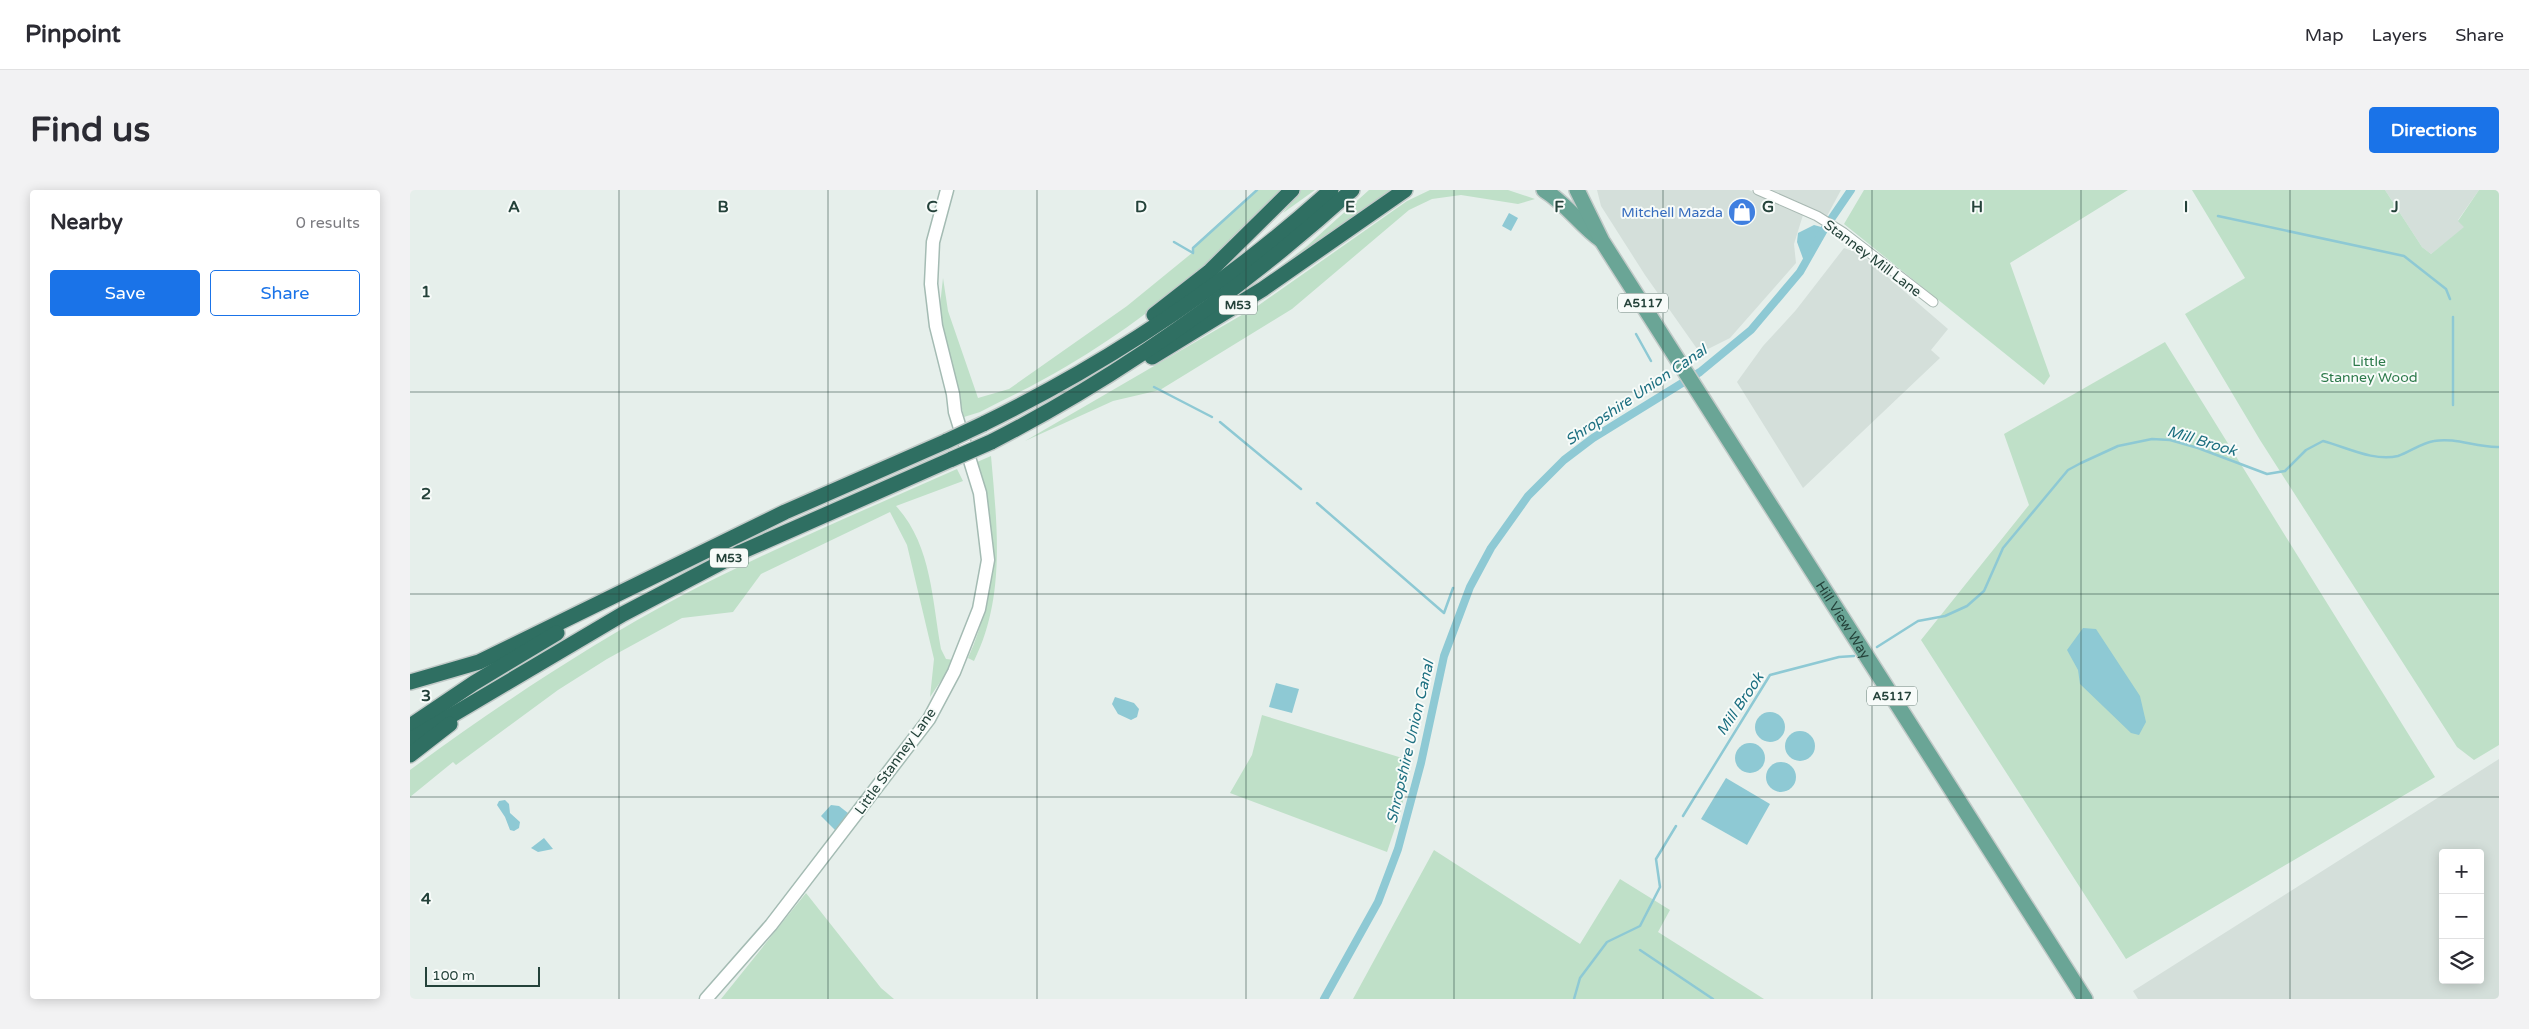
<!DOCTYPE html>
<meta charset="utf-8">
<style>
body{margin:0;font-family:"Varela Round",sans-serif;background:#f2f2f3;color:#2b2b33}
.controls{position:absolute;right:15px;bottom:15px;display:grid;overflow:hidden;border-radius:5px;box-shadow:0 2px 12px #0003}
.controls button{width:45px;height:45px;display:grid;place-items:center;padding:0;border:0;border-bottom:1px solid #e1e1e2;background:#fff;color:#2b2b33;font:25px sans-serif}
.scale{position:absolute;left:15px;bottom:12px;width:115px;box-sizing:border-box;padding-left:5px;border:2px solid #24423a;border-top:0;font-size:14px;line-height:18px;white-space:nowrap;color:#24423a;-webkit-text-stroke:4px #f7fbf9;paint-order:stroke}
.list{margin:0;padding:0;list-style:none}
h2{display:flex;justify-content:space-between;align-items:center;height:65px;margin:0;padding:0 20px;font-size:21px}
h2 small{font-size:16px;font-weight:400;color:#7c7c81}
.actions{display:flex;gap:10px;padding:15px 20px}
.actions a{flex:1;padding:11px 0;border:1px solid #1a73e8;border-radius:5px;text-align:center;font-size:18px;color:#1a73e8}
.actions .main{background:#1a73e8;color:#fff}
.icon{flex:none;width:28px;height:28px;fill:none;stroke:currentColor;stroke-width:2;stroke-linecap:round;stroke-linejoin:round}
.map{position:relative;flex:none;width:2089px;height:809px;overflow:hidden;border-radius:5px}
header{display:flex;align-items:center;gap:30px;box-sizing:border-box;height:70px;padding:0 25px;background:#fff;border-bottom:1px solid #e1e1e2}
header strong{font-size:24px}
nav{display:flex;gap:28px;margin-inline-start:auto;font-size:18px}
.intro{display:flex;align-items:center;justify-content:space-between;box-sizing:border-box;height:120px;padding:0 30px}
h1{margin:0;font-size:35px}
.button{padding:12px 22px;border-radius:5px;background:#1a73e8;color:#fff;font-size:18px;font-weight:700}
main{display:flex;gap:30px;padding:0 30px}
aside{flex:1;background:#fff;border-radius:5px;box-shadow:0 2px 12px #0003}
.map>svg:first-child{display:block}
.built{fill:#d4dfda;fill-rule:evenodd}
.green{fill:#bfe0c8}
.water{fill:#8ec9d4}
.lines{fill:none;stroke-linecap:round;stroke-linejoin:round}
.stream{stroke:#8ec9d4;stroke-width:2.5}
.canal{stroke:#8ec9d4;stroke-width:8}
.street-casing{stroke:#a8b8b2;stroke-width:11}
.secondary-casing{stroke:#a4bbb3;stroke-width:15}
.primary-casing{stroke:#c2cac8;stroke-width:18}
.highway-casing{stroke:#c2cac8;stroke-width:18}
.street{stroke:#fff;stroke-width:9}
.secondary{stroke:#fff;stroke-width:12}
.primary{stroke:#6aa596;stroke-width:15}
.highway{stroke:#2f6f62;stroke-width:15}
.highway-bridge-casing{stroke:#c2cac8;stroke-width:18;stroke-linecap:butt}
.highway-bridge{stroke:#2f6f62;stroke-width:15}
.grid{fill:none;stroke:#24423a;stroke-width:1;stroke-opacity:0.55}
.labels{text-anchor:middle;stroke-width:4;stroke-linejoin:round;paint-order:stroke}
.shield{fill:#f7fbf9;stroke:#637a73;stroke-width:1}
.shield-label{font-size:12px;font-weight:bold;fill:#24423a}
.shop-label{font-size:14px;fill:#366cbe;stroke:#f7fbf9;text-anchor:end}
.street-label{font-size:14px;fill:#24423a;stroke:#f7fbf9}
.park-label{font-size:14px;fill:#2d7a4b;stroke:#f7fbf9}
.water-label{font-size:15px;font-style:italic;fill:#1c6f80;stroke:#f7fbf9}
.grid-label{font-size:16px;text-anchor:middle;font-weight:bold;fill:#24423a;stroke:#f7fbf9;stroke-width:4;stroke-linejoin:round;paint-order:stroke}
</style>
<header>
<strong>Pinpoint</strong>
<nav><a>Map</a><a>Layers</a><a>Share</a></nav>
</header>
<div class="intro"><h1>Find us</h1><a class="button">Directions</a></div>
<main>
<aside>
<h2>Nearby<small>0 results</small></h2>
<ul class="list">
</ul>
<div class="actions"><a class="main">Save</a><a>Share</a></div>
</aside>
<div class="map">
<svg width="2089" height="809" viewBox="0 0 2089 809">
<rect width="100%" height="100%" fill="#e6efeb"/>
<!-- built -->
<g class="built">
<polygon points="1187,0 1339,0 1393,25 1384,54 1386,73 1320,148 1290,163 1235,85 1191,16"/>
<polygon points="1357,0 1431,0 1417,26"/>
<polygon points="1975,0 2069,0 2048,30 2055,37 2021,64 2012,57"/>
<polygon points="1434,58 1451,64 1538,139 1521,160 1530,168 1393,298 1327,192 1353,156 1386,120"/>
<path d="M 2089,569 L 2089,809 L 1728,809 L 1723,801 ZM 2033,663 L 2070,663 L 2070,790 L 2033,790 Z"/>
</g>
<!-- green -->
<g class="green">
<path d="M 847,0 L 874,0 C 810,68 738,128 657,176 C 629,193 599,207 570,222 L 554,227 L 529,124 L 533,88 L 538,121 L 568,208 L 599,199 L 717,116 L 782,63 C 784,52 836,10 847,0 Z"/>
<polygon points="891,0 905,0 873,23"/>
<polygon points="959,0 987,0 856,92 853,90 897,56"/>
<polygon points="1020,0 1098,0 1125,9 1108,14 1051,5 1022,9 999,20 882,119 750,200 703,211 615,251 849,115 997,11"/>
<polygon points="1454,0 1718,0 1600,73 1640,186 1634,195 1434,34"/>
<polygon points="1782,0 1975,0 2012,57 2021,64 2054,37 2048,31 2069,0 2089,0 2089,555 2064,570 2047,557 1850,250 1775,124 1835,88"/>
<polygon points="1755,152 2025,587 1716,769 1511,450 1619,315 1594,244"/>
<path d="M 581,266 C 587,335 596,406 564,471 L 558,468 C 589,400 583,343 567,272 Z"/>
<path d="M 547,279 L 553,291 L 486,316 C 522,355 522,411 531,459 L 536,469 L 545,470 L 520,507 L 524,469 L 497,355 L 480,322 L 351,384 L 323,422 L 272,428 L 197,469 L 148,500 L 46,575 L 43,572 L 0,607 L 0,580 C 86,517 177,456 271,406 C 361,359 455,320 547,279 Z"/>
<polygon points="852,525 1002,571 991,620 977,662 820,603 842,565"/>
<polygon points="1024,660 1170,754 1210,689 1260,720 1248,742 1354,809 943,809"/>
<polygon points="396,703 471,798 484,809 311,809"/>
</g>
<!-- water -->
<g class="water">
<polygon points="1099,23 1108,28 1101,41 1092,36"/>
<polygon points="1404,35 1415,38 1395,74 1387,52 1388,43"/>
<polygon points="1673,438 1686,439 1730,506 1736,532 1729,545 1721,543 1670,494 1668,480 1657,460"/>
<polygon points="866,493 889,499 882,523 859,517"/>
<polygon points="705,507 724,513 729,519 727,527 721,530 708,524 702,514"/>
<circle cx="1360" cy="537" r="15"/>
<circle cx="1390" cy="556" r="15"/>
<circle cx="1340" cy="568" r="15"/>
<circle cx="1371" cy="587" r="15"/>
<polygon points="1316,588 1360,614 1337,655 1291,629"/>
<polygon points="95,610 99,614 100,623 110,632 109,638 104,641 100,640 95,627 87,615 89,611"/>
<polygon points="421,615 429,616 438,623 425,640 411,626"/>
<polygon points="134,648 143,659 128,662 121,658"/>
</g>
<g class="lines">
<!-- stream -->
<g class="stream">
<polyline points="1808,26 1994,66 2036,99 2040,109"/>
<polyline points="764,52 783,63 783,58 847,0"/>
<polyline points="2043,127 2043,215"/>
<polyline points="1226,144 1241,171"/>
<polyline points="744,197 802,227"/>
<polyline points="810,232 891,299"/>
<polyline points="907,313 1034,423 1043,398"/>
<path d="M 1467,457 L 1508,431 L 1535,426 L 1557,416 L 1574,401 L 1593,358 L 1658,280 L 1671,273 L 1708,256 L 1742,249 L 1760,250 L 1788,258 L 1857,284 L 1875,281 L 1896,260 L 1913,251 C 1936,257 1964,272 1988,266 C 2000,262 2011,253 2024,251 C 2046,247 2067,258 2089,257"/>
<polyline points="1273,626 1360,485 1429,467 1444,466"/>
<polyline points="1230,760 1303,809"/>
<polyline points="1164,809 1170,788 1197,752 1230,736 1250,697 1246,669 1266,636"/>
</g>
<!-- canal -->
<polyline class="canal" points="914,809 968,712 988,659 1011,573 1034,466 1060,397 1081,358 1118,306 1154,270 1183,248 1290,182 1341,140 1390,82 1415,38 1441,0"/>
<defs>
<polyline id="street" points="1348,0 1407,26 1434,43 1523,112"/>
<polyline id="secondary" points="296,809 361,735 519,529 544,482 569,419 578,370 570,303 545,222 543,204 526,136 521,94 523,52 537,0"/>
<g id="primary">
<path d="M 1134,0 C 1157,14 1170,35 1191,50"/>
<path id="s1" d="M 1167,0 L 1192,51 L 1675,809"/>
</g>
<g id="highway">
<polyline points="744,125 799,82 882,0"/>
<polyline points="742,167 853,99 995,0"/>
<path d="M 573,234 C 698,173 818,93 921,0"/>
<path d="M 581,252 C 712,185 833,98 942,0"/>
<polyline points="0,492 69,472 375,322 537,251"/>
<polyline points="0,536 64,493 147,443"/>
<polyline points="0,550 213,424 331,362 542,269"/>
<polyline points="0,565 40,534"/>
</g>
</defs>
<!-- street casing -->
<use href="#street" class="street-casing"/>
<!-- secondary casing -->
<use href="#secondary" class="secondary-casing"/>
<!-- primary casing -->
<use href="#primary" class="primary-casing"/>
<!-- highway casing -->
<use href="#highway" class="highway-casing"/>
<!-- street -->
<use href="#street" class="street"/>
<!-- secondary -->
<use href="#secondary" class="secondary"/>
<!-- primary -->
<use href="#primary" class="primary"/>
<!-- highway -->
<use href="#highway" class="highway"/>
<defs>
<g id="highway-bridge">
<polyline points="537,251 573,234"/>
<polyline points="542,269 581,252"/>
</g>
</defs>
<!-- highway-bridge casing -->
<use href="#highway-bridge" class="highway-bridge-casing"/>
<!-- highway-bridge -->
<use href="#highway-bridge" class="highway-bridge"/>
</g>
<!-- grid -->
<path class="grid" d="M 209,0 L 209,809M 418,0 L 418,809M 627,0 L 627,809M 836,0 L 836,809M 1044,0 L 1044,809M 1253,0 L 1253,809M 1462,0 L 1462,809M 1671,0 L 1671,809M 1880,0 L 1880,809M 0,202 L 2089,202M 0,404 L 2089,404M 0,607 L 2089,607"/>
<!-- icons -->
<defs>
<symbol id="shop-disc" viewBox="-11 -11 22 22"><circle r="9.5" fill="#3f7fe0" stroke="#f7fbf9"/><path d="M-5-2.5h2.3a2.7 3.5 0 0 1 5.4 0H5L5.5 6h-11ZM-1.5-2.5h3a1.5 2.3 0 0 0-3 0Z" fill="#fff"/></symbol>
</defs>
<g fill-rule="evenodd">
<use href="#shop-disc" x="1316" y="6" width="32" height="32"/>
</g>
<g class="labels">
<!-- shield labels -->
<g class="shield">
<rect x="1208" y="103.5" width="50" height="19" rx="4"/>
<rect x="809" y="105.5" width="38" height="19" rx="4"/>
<rect x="300" y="358.5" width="38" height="19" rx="4"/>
<rect x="1457" y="496.5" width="50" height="19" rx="4"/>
</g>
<g class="shield-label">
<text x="1233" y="117">A5117</text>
<text x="828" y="119">M53</text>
<text x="319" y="372">M53</text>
<text x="1482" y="510">A5117</text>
</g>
<!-- shop labels -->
<g class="shop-label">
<text x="1313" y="27">Mitchell Mazda</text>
</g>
<!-- street labels -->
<g class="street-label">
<text transform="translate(1463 68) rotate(37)" y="5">Stanney Mill Lane</text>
<text dy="5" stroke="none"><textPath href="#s1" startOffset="506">Hill View Way</textPath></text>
<text transform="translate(485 571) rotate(-54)" y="5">Little Stanney Lane</text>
</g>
<!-- park labels -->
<g class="park-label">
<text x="1959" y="176">Little<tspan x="1959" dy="16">Stanney Wood</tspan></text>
</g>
<!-- water labels -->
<g class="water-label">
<text transform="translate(1226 205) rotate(-34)" y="5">Shropshire Union Canal</text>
<text transform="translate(1792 251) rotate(17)" y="5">Mill Brook</text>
<text transform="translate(1330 514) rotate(-56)" y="5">Mill Brook</text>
<text transform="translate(1000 552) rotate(-77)" y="5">Shropshire Union Canal</text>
</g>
</g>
<g class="grid-label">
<text x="104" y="22">A</text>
<text x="313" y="22">B</text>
<text x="522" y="22">C</text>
<text x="731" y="22">D</text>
<text x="940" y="22">E</text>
<text x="1149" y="22">F</text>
<text x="1358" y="22">G</text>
<text x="1567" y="22">H</text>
<text x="1776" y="22">I</text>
<text x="1985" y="22">J</text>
<text x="16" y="107">1</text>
<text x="16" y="309">2</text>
<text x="16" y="511">3</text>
<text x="16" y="714">4</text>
</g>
</svg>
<div class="controls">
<button>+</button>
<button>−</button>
<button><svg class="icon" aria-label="layers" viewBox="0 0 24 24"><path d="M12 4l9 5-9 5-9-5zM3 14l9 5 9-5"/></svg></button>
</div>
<div class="scale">100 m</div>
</div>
</main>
